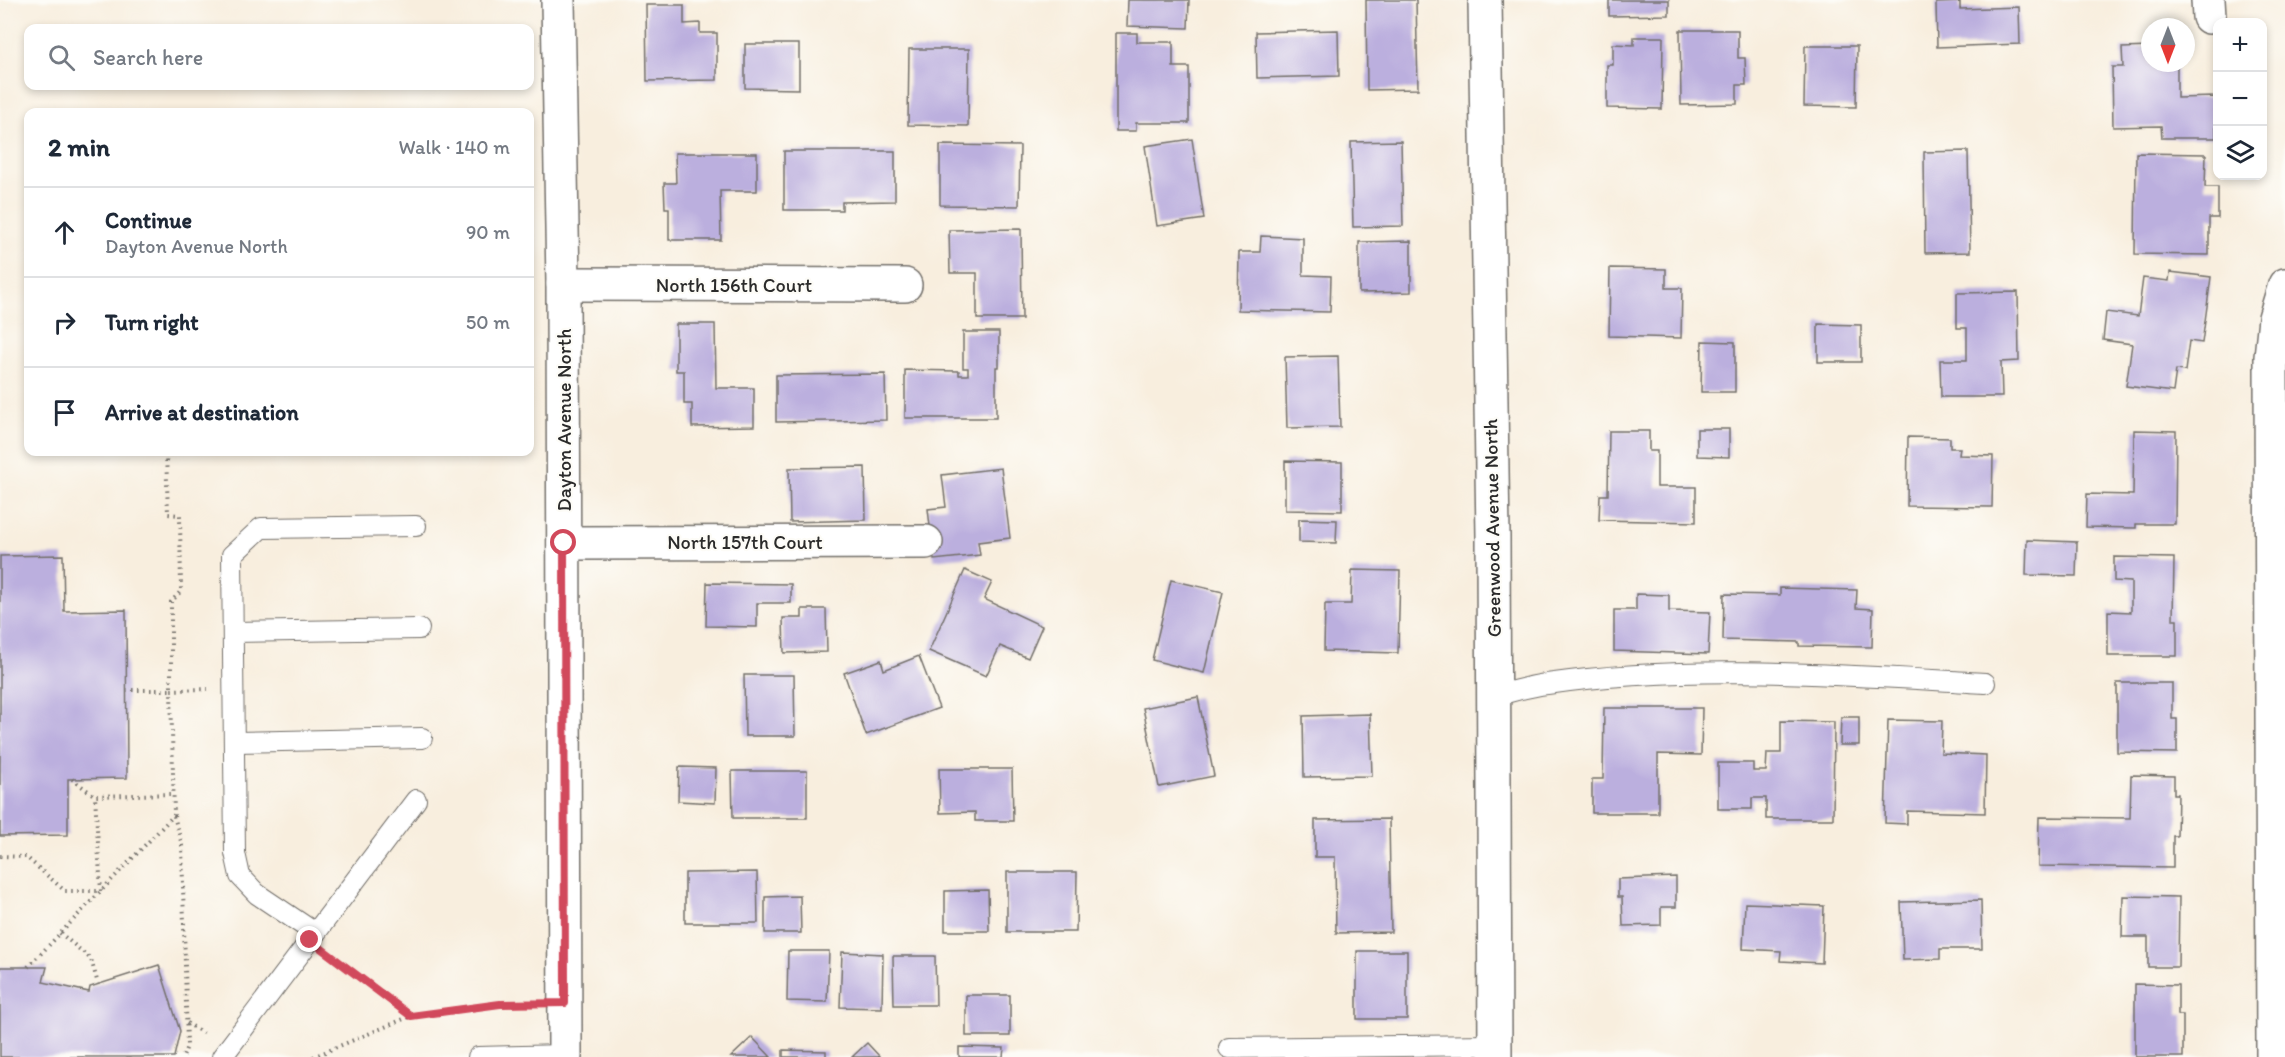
<!DOCTYPE html>
<meta charset="utf-8">
<style>
body{margin:0;font-family:Itim,sans-serif;background:#f2f2f3;color:#1f2937}
.controls{position:absolute;right:18px;top:18px;display:grid;overflow:hidden;border-radius:12px;box-shadow:0 3px 9px #0003}
.controls button{width:54px;height:54px;display:grid;place-items:center;padding:0;border:0;border-bottom:2px solid #e0e1e3;background:#fff;color:#1f2937;font:30px sans-serif}
.compass{position:absolute;left:2141px;top:18px;width:54px;height:54px;border-radius:50%;background:#fff;box-shadow:0 3px 9px #0003;rotate:180deg}
.stop{position:absolute;width:18px;height:18px;margin:-14px;border:4px solid #d1495b;border-radius:50%;background:#fff}
.stop.end{background:#d1495b;border-color:#fff;box-shadow:0 2px 6px #0008}
.list{margin:0;padding:0;list-style:none}
h2{display:flex;justify-content:space-between;align-items:center;height:78px;margin:0;padding:0 24px;font-size:26px}
h2 small{font-size:20px;font-weight:400;color:#747a83}
.list li{display:grid;grid-template-columns:39px 1fr auto;gap:18px;align-items:center;box-sizing:border-box;height:90px;padding:0 24px;border-top:2px solid #e0e1e3}
.list b{display:block;font-size:22px;white-space:nowrap}
.list p{margin:0;font-size:20px;white-space:nowrap;color:#747a83}
.list em{font-size:20px;font-style:normal;color:#747a83}
.icon{flex:none;width:33px;height:33px;fill:none;stroke:currentColor;stroke-width:2;stroke-linecap:round;stroke-linejoin:round}
.map{position:relative;flex:none;width:2285px;height:1057px;overflow:hidden}
.search{position:absolute;background:#fff;box-shadow:0 3px 9px #0003;left:24px;top:24px;width:510px;height:66px;display:flex;align-items:center;gap:15px;box-sizing:border-box;padding:0 21px;border-radius:12px;color:#747a83;font-size:22px}
.panel{position:absolute;background:#fff;box-shadow:0 3px 9px #0003;left:24px;top:108px;width:510px;height:348px;border-radius:12px}
.map>svg:first-child{display:block}
.building{fill:#bbafde}
.lines{fill:none;stroke-linecap:round;stroke-linejoin:round}
.service-casing{stroke:#736f6a;stroke-width:22}
.minor-casing{stroke:#736f6a;stroke-width:36}
.tertiary-casing{stroke:#736f6a;stroke-width:36}
.path{stroke:#736f6a;stroke-width:4;stroke-dasharray:1.5 4.5;stroke-linecap:butt}
.service{stroke:#fff;stroke-width:20}
.minor{stroke:#fff;stroke-width:33}
.tertiary{stroke:#fff;stroke-width:33}
.route{stroke:#d1495b;stroke-width:8}
.labels{text-anchor:middle;stroke-width:4.5;stroke-linejoin:round;paint-order:stroke}
.street-label{font-size:20px;fill:#2b2b2b;stroke:#fdfcf7}
</style>
<div class="map">
<svg width="2285" height="1057" viewBox="0 0 2285 1057">
<rect width="100%" height="100%" fill="#fdfcf7"/>
<filter id="ink" filterUnits="userSpaceOnUse"><feTurbulence type="fractalNoise" baseFrequency=".0167" numOctaves="2"/><feDisplacementMap in="SourceGraphic" scale="12" xChannelSelector="R" yChannelSelector="G"/><feConvolveMatrix kernelMatrix="1 2 1 2 8 2 1 2 1" color-interpolation-filters="sRGB"/></filter>
<filter id="wash" filterUnits="userSpaceOnUse"><feTurbulence type="fractalNoise" baseFrequency=".008" numOctaves="4" result="noise"/><feDisplacementMap in="SourceGraphic" scale="24" xChannelSelector="R" yChannelSelector="G"/><feGaussianBlur stdDeviation="1.35" result="paint"/><feColorMatrix in="noise" values="0 0 0 0 0 0 0 0 0 0 0 0 0 0 0 0 0 1.4 0 .05"/><feComposite in="paint" operator="in"/></filter>
<g filter="url(#wash)">
<rect width="100%" height="100%" fill="#f8eede"/>
<g id="blocks">
<!-- building -->
<g class="building">
<polygon points="1128,0 1189,0 1188,28 1127,26"/>
<polygon points="1366,0 1416,0 1418,89 1367,90"/>
<polygon points="1609,0 1669,0 1669,15 1609,16"/>
<polygon points="1960,2 1960,9 2019,7 2020,44 1937,47 1936,3"/>
<polygon points="646,5 684,5 684,24 700,23 700,33 717,33 717,80 647,81"/>
<polygon points="1338,30 1339,76 1257,78 1256,32"/>
<polygon points="1680,30 1738,30 1738,58 1745,58 1746,85 1737,85 1737,104 1681,105"/>
<polygon points="1116,33 1137,33 1137,42 1173,42 1173,67 1189,67 1189,123 1136,123 1136,131 1116,131"/>
<polygon points="1634,37 1663,37 1662,109 1607,108 1607,65 1613,65 1613,44 1634,45"/>
<polygon points="745,44 799,44 799,89 745,88"/>
<polygon points="1805,46 1857,46 1856,107 1804,106"/>
<polygon points="2150,47 2150,63 2177,63 2177,98 2215,97 2216,138 2162,138 2161,126 2113,127 2112,67 2123,67 2122,48"/>
<polygon points="909,49 969,49 968,126 908,125"/>
<polygon points="1192,139 1204,219 1157,226 1145,146"/>
<polygon points="1401,141 1403,226 1353,227 1351,142"/>
<polygon points="940,145 1020,146 1019,206 940,205"/>
<polygon points="784,151 895,151 895,201 842,202 842,210 784,210"/>
<polygon points="1968,151 1970,252 1925,253 1924,152"/>
<polygon points="675,153 757,153 757,191 720,191 721,240 669,240 669,208 665,208 664,183 676,183"/>
<polygon points="2136,153 2206,154 2205,187 2218,187 2218,218 2209,218 2209,255 2135,254"/>
<polygon points="1021,229 1022,319 977,319 977,273 950,273 949,230"/>
<polygon points="1261,236 1303,238 1303,275 1331,276 1330,312 1238,310 1239,252 1260,252"/>
<polygon points="1411,241 1411,292 1359,293 1359,242"/>
<polygon points="1610,268 1666,269 1666,288 1682,288 1681,338 1609,336"/>
<polygon points="2170,272 2211,277 2202,343 2189,341 2185,371 2176,370 2173,392 2126,386 2132,344 2103,340 2106,312 2138,316 2143,278 2169,281"/>
<polygon points="2018,292 2019,361 2001,362 2002,397 1941,397 1940,360 1967,360 1967,328 1957,328 1957,293"/>
<polygon points="676,324 715,324 716,388 754,388 754,426 692,427 692,404 684,404 684,371 676,371"/>
<polygon points="1818,324 1861,325 1861,362 1818,362"/>
<polygon points="963,332 999,332 999,367 996,367 996,418 905,418 905,370 959,371 959,375 968,375 968,368 963,368"/>
<polygon points="1702,341 1735,342 1735,392 1701,392"/>
<polygon points="1338,356 1340,427 1287,428 1285,357"/>
<polygon points="885,374 886,420 776,422 776,375"/>
<polygon points="1697,429 1729,429 1729,457 1697,456"/>
<polygon points="2134,430 2176,431 2175,524 2136,524 2136,528 2086,527 2087,494 2133,495"/>
<polygon points="1609,431 1649,431 1649,451 1657,451 1657,487 1696,487 1696,522 1599,520 1600,495 1608,495"/>
<polygon points="1908,437 1950,438 1950,448 1960,448 1959,455 1993,456 1992,507 1907,506"/>
<polygon points="1285,461 1342,462 1342,511 1285,510"/>
<polygon points="865,467 866,520 790,522 789,468"/>
<polygon points="1001,468 1010,538 978,542 980,555 934,560 928,509 946,507 942,475"/>
<polygon points="1299,519 1337,520 1336,543 1299,542"/>
<polygon points="2027,540 2077,542 2076,576 2026,575"/>
<polygon points="63,555 64,611 126,610 127,778 68,779 68,835 0,836 0,556"/>
<polygon points="2114,557 2174,558 2173,620 2177,620 2177,656 2108,656 2108,611 2131,612 2131,582 2114,581"/>
<polygon points="965,570 992,582 984,599 1042,626 1028,658 1000,646 986,676 929,651"/>
<polygon points="1352,570 1400,571 1398,653 1324,651 1325,604 1351,604"/>
<polygon points="1171,580 1223,592 1204,673 1152,660"/>
<polygon points="707,583 791,584 791,603 757,603 757,627 706,626"/>
<polygon points="1780,588 1857,590 1856,608 1873,609 1872,647 1799,646 1799,642 1723,640 1724,594 1780,595"/>
<polygon points="1636,594 1669,595 1669,611 1710,612 1708,654 1614,651 1614,610 1636,610"/>
<polygon points="802,609 826,609 827,652 784,653 783,618 802,618"/>
<polygon points="919,656 939,708 866,735 844,673 881,660 884,670"/>
<polygon points="744,675 794,675 795,736 745,736"/>
<polygon points="2117,683 2172,683 2172,719 2177,719 2177,753 2117,752"/>
<polygon points="1198,697 1214,776 1159,787 1143,708"/>
<polygon points="1604,708 1702,708 1701,755 1658,754 1658,813 1592,813 1592,779 1603,779"/>
<polygon points="1370,714 1372,776 1304,777 1303,716"/>
<polygon points="1841,717 1859,717 1859,745 1840,745"/>
<polygon points="1888,720 1942,721 1941,753 1986,755 1985,813 1907,811 1907,824 1885,823"/>
<polygon points="1781,721 1834,722 1833,819 1766,819 1766,798 1752,798 1752,809 1718,809 1718,763 1753,763 1753,771 1766,771 1767,753 1781,753"/>
<polygon points="679,767 716,768 715,803 678,801"/>
<polygon points="939,769 1012,769 1013,821 975,821 975,812 940,813"/>
<polygon points="732,771 807,771 807,818 733,818"/>
<polygon points="2131,775 2174,776 2174,794 2178,794 2177,836 2173,836 2173,868 2038,866 2039,817 2130,818"/>
<polygon points="1389,819 1391,932 1336,933 1335,857 1315,857 1315,820"/>
<polygon points="757,872 758,923 685,923 685,873"/>
<polygon points="1007,872 1077,872 1076,932 1007,932"/>
<polygon points="1676,877 1676,907 1661,907 1661,925 1623,926 1622,897 1618,897 1618,879"/>
<polygon points="988,890 989,931 945,931 945,891"/>
<polygon points="800,896 801,933 765,933 765,897"/>
<polygon points="2123,896 2179,897 2178,967 2148,967 2148,937 2122,937"/>
<polygon points="1981,900 1982,949 1940,949 1940,959 1903,960 1901,902"/>
<polygon points="1745,903 1824,906 1822,963 1780,961 1781,951 1743,949"/>
<polygon points="788,951 829,951 827,1002 787,1001"/>
<rect x="1357" y="951" width="50" height="68"/>
<polygon points="842,952 883,954 882,1008 840,1007"/>
<polygon points="893,956 935,956 936,1005 894,1005"/>
<polygon points="159,965 180,1031 174,1057 0,1057 0,967 47,967 43,982 89,992 90,987"/>
<polygon points="2135,984 2178,985 2178,1015 2183,1015 2183,1057 2135,1057"/>
<rect x="966" y="995" width="44" height="41"/>
<polygon points="752,1037 771,1057 731,1057"/>
<polygon points="867,1043 880,1057 852,1057"/>
<polygon points="959,1047 1004,1048 1003,1057 959,1057"/>
<polygon points="783,1050 826,1051 826,1057 783,1057"/>
</g>
</g>
</g>
<g filter="url(#ink)">
<use href="#blocks" fill-opacity="0" stroke="#736f6a" stroke-width="1.5"/>
<g class="lines">
<defs>
<g id="service">
<polyline points="233,632 419,629"/>
<path d="M 1493,696 C 1511,692 1529,686 1547,684 C 1692,663 1839,675 1985,683"/>
<polyline points="234,742 422,738"/>
<polyline points="315,933 257,894 240,876 235,853 232,555 261,528 416,526"/>
<polyline points="1229,1048 1495,1045"/>
<polyline points="222,1057 416,800"/>
<polyline points="478,1057 565,1055"/>
</g>
<g id="minor">
<polyline points="2208,0 2209,17"/>
<polyline points="563,284 905,285"/>
<polyline points="564,543 926,542"/>
<polyline points="2273,1057 2271,357 2275,318 2285,285"/>
</g>
<g id="tertiary">
<polyline points="558,0 563,284 565,1057"/>
<polyline points="1485,0 1493,537 1495,1057"/>
</g>
</defs>
<!-- service casing -->
<use href="#service" class="service-casing"/>
<!-- minor casing -->
<use href="#minor" class="minor-casing"/>
<!-- tertiary casing -->
<use href="#tertiary" class="tertiary-casing"/>
<!-- path -->
<g class="path">
<polyline points="126,690 171,690 171,602 181,591 180,515 168,514 166,452"/>
<polyline points="72,779 95,796 173,794"/>
<polyline points="174,816 182,845 187,1046 183,1057"/>
<polyline points="0,856 26,857 65,891 101,891 95,796"/>
<polyline points="60,933 91,959 98,984"/>
<polyline points="28,967 174,815 171,690 208,689"/>
<polyline points="411,1016 500,1004 532,1003"/>
<polyline points="187,1023 206,1035"/>
<polyline points="313,1057 411,1016 331,955"/>
</g>
<!-- service -->
<use href="#service" class="service"/>
<!-- minor -->
<use href="#minor" class="minor"/>
<!-- tertiary -->
<use href="#tertiary" class="tertiary"/>
</g>
</g>
<g class="lines" filter="url(#ink)">
<!-- route -->
<polyline class="route" points="310,940 411,1016 500,1004 565,1003 564,543"/>
</g>
<g class="labels">
<!-- street labels -->
<g class="street-label">
<text x="734" y="292">North 156th Court</text>
<text transform="translate(564 420) rotate(-90)" y="7">Dayton Avenue North</text>
<text transform="translate(1492 528) rotate(-91)" y="7">Greenwood Avenue North</text>
<text x="745" y="549">North 157th Court</text>
</g>
</g>
</svg>
<div class="controls">
<button>+</button>
<button>−</button>
<button><svg class="icon" aria-label="layers" viewBox="0 0 24 24"><path d="M12 4l9 5-9 5-9-5zM3 14l9 5 9-5"/></svg></button>
</div>
<svg class="compass" viewBox="-18 -18 36 36"><path d="M0-13l5 13h-10z" fill="#e53935"/><path d="M0 13l5-13h-10z" fill="#747a83"/></svg>
<div class="stop" style="left:564px;top:543px"></div>
<div class="stop end" style="left:310px;top:940px"></div>
<div class="search"><svg class="icon" aria-label="search" viewBox="0 0 24 24"><circle cx="10" cy="10" r="6"/><path d="M15 15l6 6"/></svg>Search here</div>
<section class="panel">
<h2>2 min<small>Walk · 140 m</small></h2>
<ul class="list">
<li><svg class="icon" aria-label="ahead" viewBox="0 0 24 24"><path d="M12 20V5M6 11l6-6 6 6"/></svg><div><b>Continue</b><p>Dayton Avenue North</p></div><em>90 m</em></li>
<li><svg class="icon" aria-label="right" viewBox="0 0 24 24"><path d="M7 20v-9h11M14 6l5 5-5 5"/></svg><div><b>Turn right</b></div><em>50 m</em></li>
<li><svg class="icon" aria-label="arrive" viewBox="0 0 24 24"><path d="M6 21V4h12l-3 4 3 4H6"/></svg><div><b>Arrive at destination</b></div></li>
</ul>
</section>
</div>
